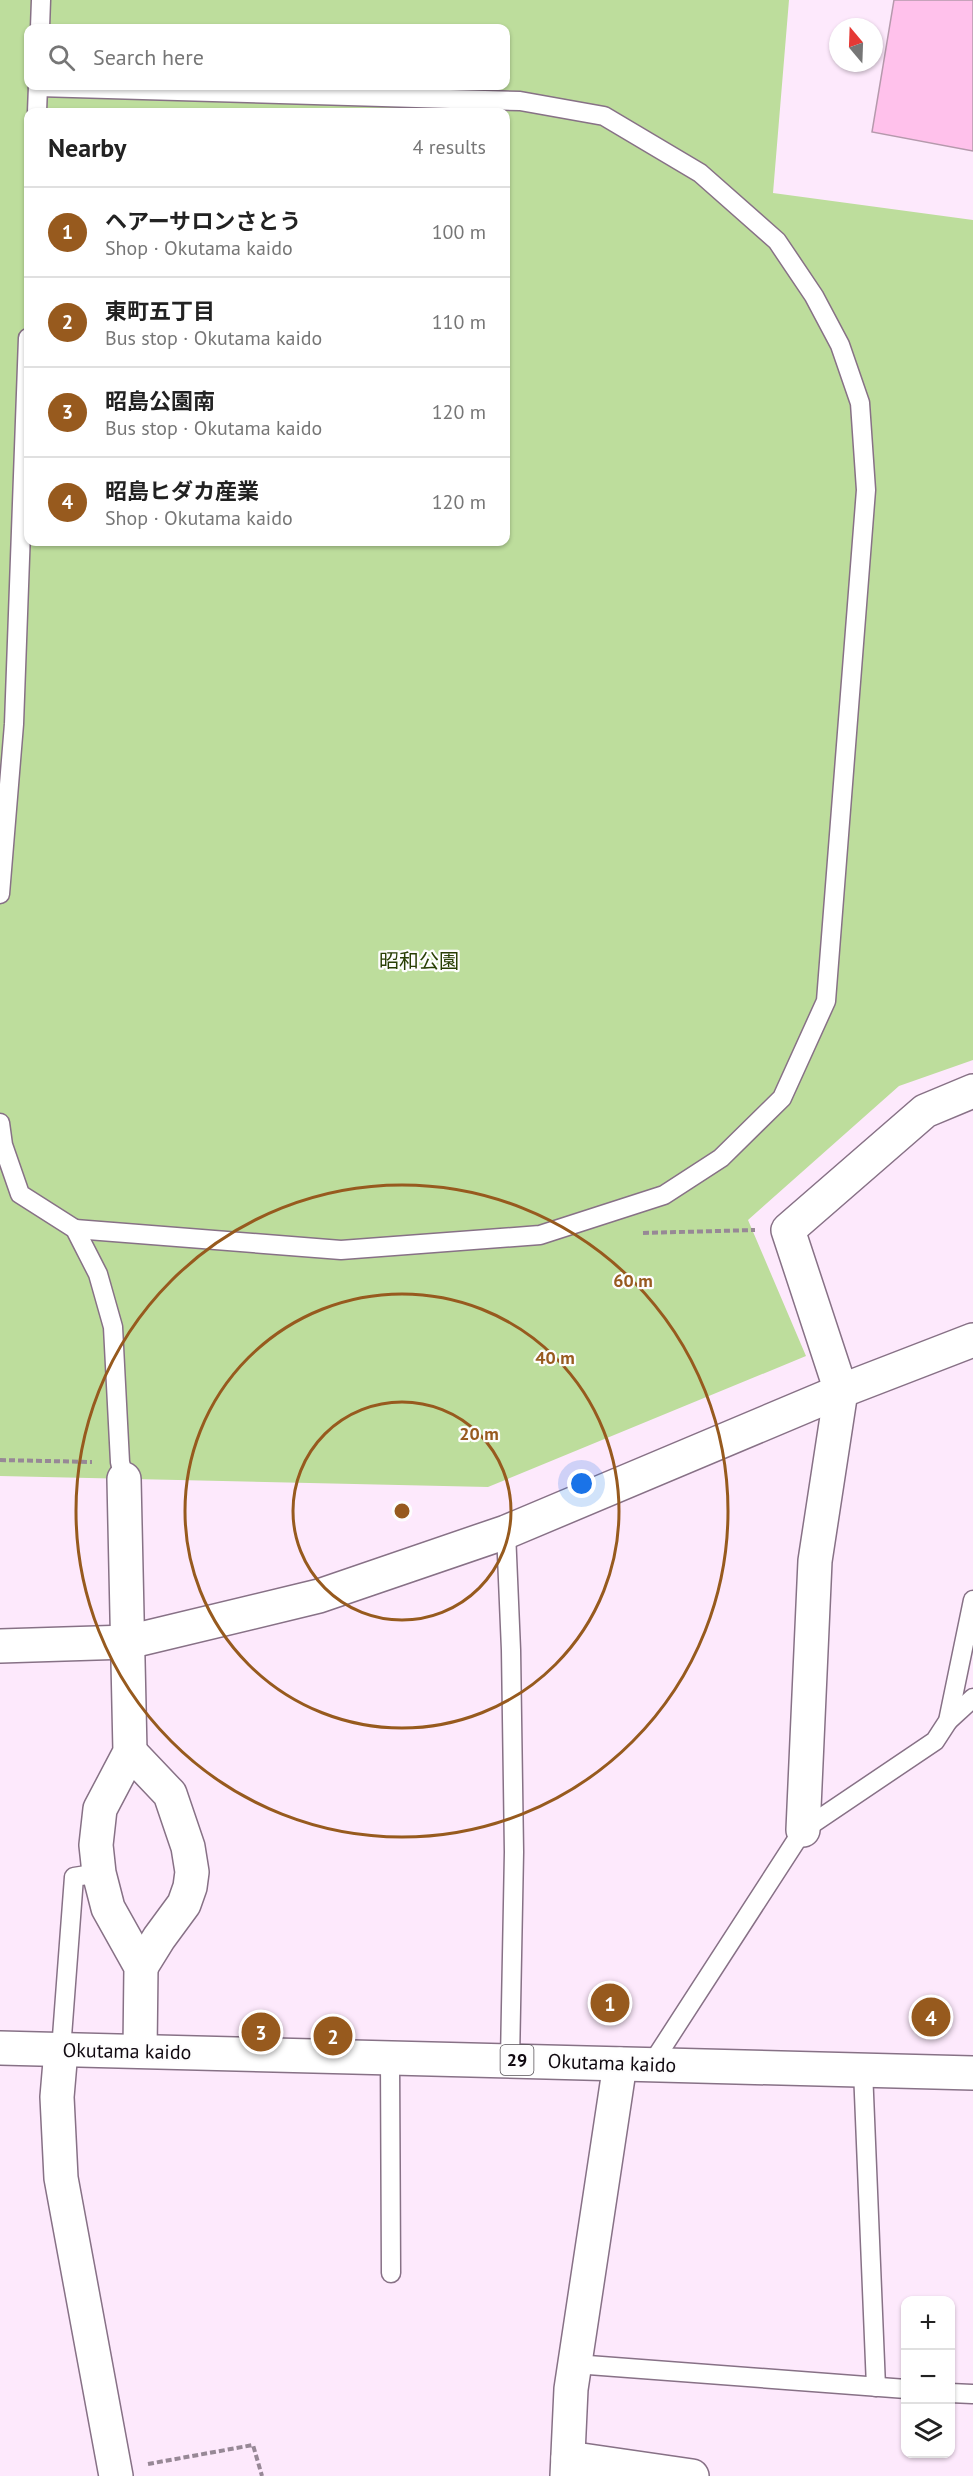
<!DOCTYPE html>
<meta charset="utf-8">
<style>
body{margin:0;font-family:"PT Sans","Noto Sans JP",sans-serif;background:#f6f6f6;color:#222}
.controls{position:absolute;right:18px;bottom:18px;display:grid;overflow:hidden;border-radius:12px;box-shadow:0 2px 4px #0004}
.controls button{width:54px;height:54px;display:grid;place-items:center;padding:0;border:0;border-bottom:2px solid #e0e0e0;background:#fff;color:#222;font:30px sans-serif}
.compass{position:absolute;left:829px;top:18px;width:54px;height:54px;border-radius:50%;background:#fff;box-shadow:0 2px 4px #0004;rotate:341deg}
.you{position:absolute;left:582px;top:1484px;width:21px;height:21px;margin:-15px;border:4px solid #fff;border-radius:50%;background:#1a73e8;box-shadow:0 0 0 9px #1a73e833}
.badge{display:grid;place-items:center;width:39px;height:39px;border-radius:50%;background:#975a1e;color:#fff;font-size:20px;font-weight:700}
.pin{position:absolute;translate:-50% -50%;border:3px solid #fff;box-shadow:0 2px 6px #0006}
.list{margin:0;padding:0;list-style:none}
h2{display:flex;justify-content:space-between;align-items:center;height:78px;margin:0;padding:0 24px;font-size:26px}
h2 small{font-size:20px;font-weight:400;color:#767676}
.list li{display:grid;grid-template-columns:39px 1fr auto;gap:18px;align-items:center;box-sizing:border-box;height:90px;padding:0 24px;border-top:2px solid #e0e0e0}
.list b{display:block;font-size:22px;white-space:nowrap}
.list p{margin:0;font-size:20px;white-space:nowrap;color:#767676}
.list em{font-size:20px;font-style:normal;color:#767676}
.icon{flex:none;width:33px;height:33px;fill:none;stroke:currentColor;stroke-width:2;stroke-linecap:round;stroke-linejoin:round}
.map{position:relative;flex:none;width:973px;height:2476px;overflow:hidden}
.search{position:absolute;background:#fff;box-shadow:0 2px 4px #0004;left:24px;top:24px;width:486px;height:66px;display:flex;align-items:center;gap:15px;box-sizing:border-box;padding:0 21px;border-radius:12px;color:#767676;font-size:22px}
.panel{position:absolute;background:#fff;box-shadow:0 2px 4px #0004;left:24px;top:108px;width:486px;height:438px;border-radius:12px}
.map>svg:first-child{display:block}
.green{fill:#bddd9c;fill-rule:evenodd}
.building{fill:#ffc1eb;stroke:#b599ac;stroke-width:1.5}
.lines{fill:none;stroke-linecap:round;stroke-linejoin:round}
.lane-casing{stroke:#877186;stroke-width:21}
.street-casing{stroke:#877186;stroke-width:36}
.primary-casing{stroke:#877186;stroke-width:36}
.path{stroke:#978896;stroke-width:4;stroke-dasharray:6 3;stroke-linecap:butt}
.lane{stroke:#fff;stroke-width:18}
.street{stroke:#fff;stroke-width:33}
.primary{stroke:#fff;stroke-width:33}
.ring{fill:none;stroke:#975a1e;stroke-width:3}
.labels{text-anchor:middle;stroke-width:4.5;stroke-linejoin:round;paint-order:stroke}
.shield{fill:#fdfdfd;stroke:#575257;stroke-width:1.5}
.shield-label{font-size:18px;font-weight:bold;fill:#100910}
.park-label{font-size:20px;fill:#293f05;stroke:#fdfdfd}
.street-label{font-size:20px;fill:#100910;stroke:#fdfdfd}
.centre{fill:#975a1e;stroke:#fdfdfd;stroke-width:3}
.ring-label{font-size:18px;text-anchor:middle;font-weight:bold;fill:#975a1e;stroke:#fdfdfd;stroke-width:4.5;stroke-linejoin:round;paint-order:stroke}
</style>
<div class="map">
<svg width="973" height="2476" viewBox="0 0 973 2476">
<rect width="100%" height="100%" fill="#fde9fc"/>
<!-- green -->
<path class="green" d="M 0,0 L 789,0 L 773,193 L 973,220 L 973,1060 L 899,1086 L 748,1220 L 806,1356 L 488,1487 L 0,1476 ZM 28,28 L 506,28 L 506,86 L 28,86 ZM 28,112 L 506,112 L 506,542 L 28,542 Z"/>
<!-- building -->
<polygon class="building" points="894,0 973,0 973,151 872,132"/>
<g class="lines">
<defs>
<g id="lane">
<polyline points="40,28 41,0"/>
<polyline points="38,87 520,101 604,116 700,173 777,241 814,296 840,345 860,403 866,490 826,1001 782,1098 721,1158 664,1195 540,1235 341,1250 75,1229"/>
<polyline points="37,112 38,86"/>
<polyline points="0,894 14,724 28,338"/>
<polyline points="0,1123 3,1145 20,1194 75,1229 98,1274 113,1327 120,1462 124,1479"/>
<polyline points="506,1532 511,1650 514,1852 510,2060"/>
<polyline points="948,1721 973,1698"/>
<polyline points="61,2050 74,1877 99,1873"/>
<polyline points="390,2059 391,2273"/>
<polyline points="651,2065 803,1830 935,1741 948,1721 973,1600"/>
<polyline points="863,2070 876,2387"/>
<polyline points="575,2364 906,2389"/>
<polyline points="950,2393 972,2394"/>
</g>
<g id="street">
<polyline points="124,1479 130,1752 100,1809 96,1845 99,1873 108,1908 141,1967 140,2051"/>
<polyline points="0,1646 128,1642 319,1596 506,1532 841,1391 973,1340"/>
<polyline points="130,1752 170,1794 188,1847 192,1872 190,1887 184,1904 159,1938 141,1967"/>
<polyline points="803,1830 815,1561 841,1391 788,1230 925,1111 973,1091"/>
<polyline points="61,2050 57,2097 61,2178 116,2476"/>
<polyline points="568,2458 692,2476"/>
<polyline points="567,2476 571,2389 620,2064"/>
</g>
<polyline id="primary" points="0,2048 973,2073"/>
</defs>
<!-- lane casing -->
<use href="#lane" class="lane-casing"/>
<!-- street casing -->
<use href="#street" class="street-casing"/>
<!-- primary casing -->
<use href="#primary" class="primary-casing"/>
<!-- path -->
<g class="path">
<polyline points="643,1233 755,1230"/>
<polyline points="0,1460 92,1462"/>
<polyline points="148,2464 253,2445 262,2476"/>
</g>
<!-- lane -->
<use href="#lane" class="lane"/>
<!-- street -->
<use href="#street" class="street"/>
<!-- primary -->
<use href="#primary" class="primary"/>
</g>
<!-- distance rings -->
<g class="ring">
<circle cx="402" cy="1511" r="109"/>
<circle cx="402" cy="1511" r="217"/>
<circle cx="402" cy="1511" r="326"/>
</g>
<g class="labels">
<!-- shield labels -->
<rect class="shield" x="500.5" y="2045" width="33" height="30" rx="4.5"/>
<g class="shield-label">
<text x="517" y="2066">29</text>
</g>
<!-- park labels -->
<g class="park-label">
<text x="419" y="968">昭和公園</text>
</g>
<!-- street labels -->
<g class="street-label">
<text transform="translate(127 2051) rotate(1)" y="7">Okutama kaido</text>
<text transform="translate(612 2063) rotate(2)" y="7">Okutama kaido</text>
</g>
</g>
<circle cx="402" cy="1511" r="9" class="centre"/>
<g class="ring-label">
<text x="633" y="1287">60 m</text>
<text x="555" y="1364">40 m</text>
<text x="479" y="1440">20 m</text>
</g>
</svg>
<div class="controls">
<button>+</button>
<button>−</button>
<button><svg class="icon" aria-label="layers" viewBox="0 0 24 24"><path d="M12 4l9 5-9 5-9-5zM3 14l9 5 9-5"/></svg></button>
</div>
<svg class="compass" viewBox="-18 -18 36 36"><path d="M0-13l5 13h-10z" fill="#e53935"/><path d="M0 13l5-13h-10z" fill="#767676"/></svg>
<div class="you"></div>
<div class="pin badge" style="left:610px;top:2003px">1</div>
<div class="pin badge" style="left:333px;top:2036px">2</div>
<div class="pin badge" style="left:261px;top:2032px">3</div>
<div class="pin badge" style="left:931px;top:2017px">4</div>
<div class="search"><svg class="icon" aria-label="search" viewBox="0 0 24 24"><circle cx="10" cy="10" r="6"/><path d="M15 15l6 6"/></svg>Search here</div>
<section class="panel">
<h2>Nearby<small>4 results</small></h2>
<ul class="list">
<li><span class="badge">1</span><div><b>ヘアーサロンさとう</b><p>Shop · Okutama kaido</p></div><em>100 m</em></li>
<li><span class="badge">2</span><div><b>東町五丁目</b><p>Bus stop · Okutama kaido</p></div><em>110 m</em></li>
<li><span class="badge">3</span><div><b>昭島公園南</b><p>Bus stop · Okutama kaido</p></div><em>120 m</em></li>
<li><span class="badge">4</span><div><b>昭島ヒダカ産業</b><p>Shop · Okutama kaido</p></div><em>120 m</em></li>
</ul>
</section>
</div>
